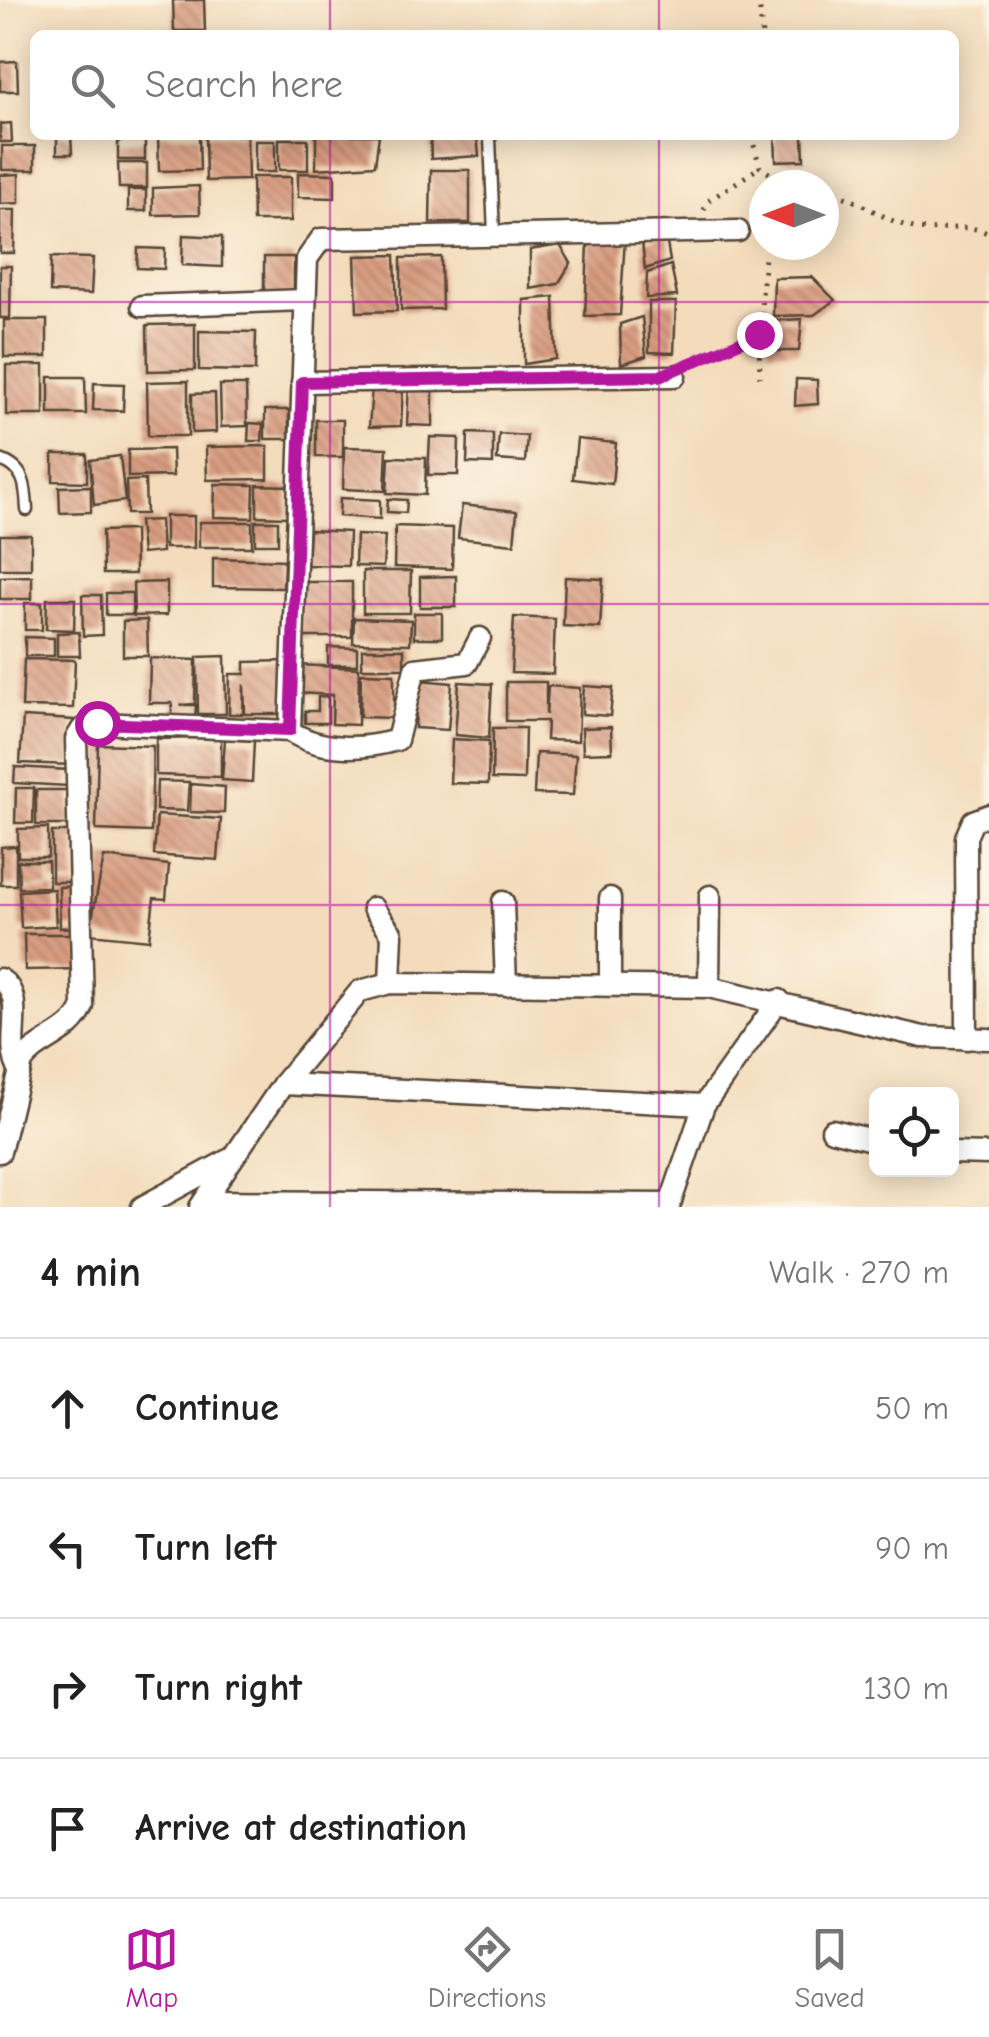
<!DOCTYPE html>
<meta charset="utf-8">
<style>
body{margin:0;font-family:"Comic Neue",sans-serif;background:#f2f2f2;color:#222}
.controls{position:absolute;right:30px;bottom:30px;display:grid;overflow:hidden;border-radius:15px;box-shadow:0 5px 25px #0003}
.controls button{width:90px;height:90px;display:grid;place-items:center;padding:0;border:0;border-bottom:2px solid #e0e0e0;background:#fff;color:#222;font:50px sans-serif}
.compass{position:absolute;left:749px;top:170px;width:90px;height:90px;border-radius:50%;background:#fff;box-shadow:0 5px 25px #0003;rotate:270deg}
.stop{position:absolute;width:30px;height:30px;margin:-22px;border:8px solid #b5179e;border-radius:50%;background:#fff}
.stop.end{background:#b5179e;border-color:#fff;box-shadow:0 2px 10px #0008}
.list{margin:0;padding:0;list-style:none}
h2{display:flex;justify-content:space-between;align-items:center;height:130px;margin:0;padding:0 40px;font-size:42px}
h2 small{font-size:32px;font-weight:400;color:#767676}
.list li{display:grid;grid-template-columns:65px 1fr auto;gap:30px;align-items:center;box-sizing:border-box;height:140px;padding:0 40px;border-top:2px solid #e0e0e0}
.list b{display:block;font-size:38px;white-space:nowrap}
.list em{font-size:32px;font-style:normal;color:#767676}
.icon{flex:none;width:55px;height:55px;fill:none;stroke:currentColor;stroke-width:2;stroke-linecap:round;stroke-linejoin:round}
.map{position:relative;flex:none;width:989px;height:1207px;overflow:hidden}
.search{position:absolute;background:#fff;box-shadow:0 5px 25px #0003;left:30px;right:30px;top:30px;height:110px;display:flex;align-items:center;gap:25px;box-sizing:border-box;padding:0 35px;border-radius:15px;color:#767676;font-size:38px}
.sheet{height:690px;background:#fff}
nav{display:flex;justify-content:space-around;align-items:center;box-sizing:border-box;height:140px;border-top:2px solid #e0e0e0;background:#fff;font-size:28px;color:#767676}
nav a{display:grid;justify-items:center;gap:5px}
nav .on{color:#b5179e}
.map>svg:first-child{display:block}
.building{fill:url(#building-back-hatch)}
.lines{fill:none;stroke-linecap:round;stroke-linejoin:round}
.lane-casing{stroke:#574536;stroke-width:15}
.street-casing{stroke:#574536;stroke-width:25}
.path{stroke:#574536;stroke-width:5;stroke-dasharray:2.5 8;stroke-linecap:butt}
.lane{stroke:#fff;stroke-width:10}
.street{stroke:#fff;stroke-width:20}
.route{stroke:#b5179e;stroke-width:12}
.grid{fill:none;stroke:#b5179e;stroke-width:2.5;stroke-opacity:0.55}
</style>
<div class="map">
<svg width="989" height="1207" viewBox="0 0 989 1207">
<defs>
<pattern id="building-back-hatch" width="6" height="6" patternUnits="userSpaceOnUse" patternTransform="scale(2.5)"><rect width="6" height="6" fill="#d99d81"/><path d="M-1 5l2 2M0 0l6 6M5-1l2 2" fill="none" stroke="#b18069"/></pattern>
</defs>
<rect width="100%" height="100%" fill="#fcf5e5"/>
<filter id="ink" filterUnits="userSpaceOnUse"><feTurbulence type="fractalNoise" baseFrequency=".01" numOctaves="2"/><feDisplacementMap in="SourceGraphic" scale="20" xChannelSelector="R" yChannelSelector="G"/><feConvolveMatrix kernelMatrix="1 2 1 2 8 2 1 2 1" color-interpolation-filters="sRGB"/></filter>
<filter id="wash" filterUnits="userSpaceOnUse"><feTurbulence type="fractalNoise" baseFrequency=".0048" numOctaves="4" result="noise"/><feDisplacementMap in="SourceGraphic" scale="40" xChannelSelector="R" yChannelSelector="G"/><feGaussianBlur stdDeviation="2.25" result="paint"/><feColorMatrix in="noise" values="0 0 0 0 0 0 0 0 0 0 0 0 0 0 0 0 0 1.4 0 .05"/><feComposite in="paint" operator="in"/></filter>
<g filter="url(#wash)">
<rect width="100%" height="100%" fill="#f3dbbb"/>
<g id="blocks">
<!-- building -->
<g class="building">
<polygon points="173,0 204,0 205,31 174,31"/>
<polygon points="17,61 18,91 0,91 0,62"/>
<polygon points="11,123 12,142 0,142 0,124"/>
<polygon points="57,135 71,135 72,154 57,154"/>
<polygon points="158,135 199,135 200,170 159,171"/>
<polygon points="205,135 247,135 248,180 206,181"/>
<polygon points="316,135 379,135 375,165 316,169"/>
<polygon points="430,135 477,135 479,156 431,159"/>
<polygon points="775,135 803,135 804,160 776,161"/>
<rect x="279" y="139" width="29" height="31"/>
<rect x="118" y="141" width="27" height="19"/>
<rect x="255" y="141" width="20" height="31"/>
<rect x="2" y="146" width="33" height="24"/>
<polygon points="118,163 147,163 147,188 119,188"/>
<polygon points="431,170 470,170 470,223 430,223"/>
<polygon points="298,173 335,174 335,198 298,197"/>
<polygon points="19,174 19,203 0,204 0,175"/>
<polygon points="252,177 291,177 291,221 253,221"/>
<polygon points="199,186 200,214 153,215 153,188"/>
<rect x="128" y="190" width="18" height="21"/>
<polygon points="0,210 15,210 14,253 0,253"/>
<polygon points="183,235 222,237 222,267 182,265"/>
<polygon points="666,237 670,261 645,269 642,242"/>
<polygon points="625,239 620,315 585,316 588,244"/>
<polygon points="560,245 571,263 558,284 530,289 530,250"/>
<polygon points="138,248 165,249 164,269 137,268"/>
<polygon points="395,255 397,311 357,312 355,256"/>
<polygon points="51,257 93,258 91,294 50,292"/>
<rect x="264" y="257" width="30" height="38"/>
<polygon points="441,257 442,309 401,310 401,258"/>
<polygon points="671,265 677,296 646,298 647,273"/>
<polygon points="0,266 11,266 10,318 0,318"/>
<polygon points="812,277 835,300 814,315 773,316 774,278"/>
<polygon points="554,297 556,359 524,364 524,300"/>
<polygon points="649,302 676,302 674,353 649,352"/>
<polygon points="642,317 646,356 621,364 620,324"/>
<polygon points="802,319 799,351 769,351 770,321"/>
<rect x="4" y="320" width="43" height="37"/>
<polygon points="195,324 195,370 148,371 147,325"/>
<polygon points="199,331 256,332 255,371 199,370"/>
<rect x="6" y="365" width="38" height="50"/>
<polygon points="49,377 85,377 86,414 49,414"/>
<polygon points="796,379 817,380 818,404 795,406"/>
<polygon points="188,381 188,436 148,436 147,382"/>
<polygon points="94,383 124,384 123,411 93,410"/>
<polygon points="409,383 433,384 433,426 407,425"/>
<polygon points="220,385 246,385 247,426 221,427"/>
<polygon points="372,387 403,387 401,426 369,427"/>
<polygon points="215,393 216,432 192,433 192,394"/>
<rect x="265" y="410" width="24" height="29"/>
<rect x="316" y="420" width="27" height="37"/>
<polygon points="249,423 263,424 262,441 248,441"/>
<polygon points="468,433 493,434 493,464 467,463"/>
<polygon points="499,434 527,436 525,462 497,460"/>
<polygon points="430,437 459,438 458,475 428,475"/>
<polygon points="577,439 616,443 612,484 573,479"/>
<polygon points="268,446 268,479 207,480 206,447"/>
<polygon points="344,447 387,448 385,491 343,489"/>
<polygon points="172,449 173,476 128,477 128,450"/>
<polygon points="53,454 87,454 87,482 53,481"/>
<polygon points="120,456 125,501 94,505 90,460"/>
<polygon points="389,457 426,458 425,495 387,493"/>
<polygon points="145,480 146,514 127,514 126,481"/>
<polygon points="215,484 254,485 253,518 214,517"/>
<polygon points="257,485 288,486 287,517 257,516"/>
<polygon points="91,486 91,512 60,513 59,487"/>
<polygon points="340,498 380,500 380,519 339,516"/>
<polygon points="388,499 407,500 406,513 387,512"/>
<polygon points="462,505 517,511 514,544 458,538"/>
<rect x="165" y="516" width="29" height="32"/>
<polygon points="160,520 162,552 142,554 139,521"/>
<rect x="255" y="521" width="23" height="23"/>
<rect x="199" y="522" width="53" height="25"/>
<polygon points="395,526 453,528 452,569 394,567"/>
<polygon points="134,530 135,574 103,574 102,531"/>
<polygon points="309,530 349,532 348,566 307,565"/>
<rect x="0" y="535" width="31" height="34"/>
<polygon points="356,535 385,536 383,567 355,566"/>
<polygon points="213,558 284,560 283,588 213,587"/>
<polygon points="363,571 411,571 410,613 363,613"/>
<polygon points="32,576 32,599 0,599 0,577"/>
<polygon points="456,576 456,607 420,607 420,577"/>
<polygon points="565,577 603,579 600,628 563,626"/>
<polygon points="167,582 167,615 134,616 133,583"/>
<rect x="300" y="582" width="52" height="55"/>
<rect x="106" y="593" width="26" height="22"/>
<polygon points="82,595 101,595 102,635 83,636"/>
<polygon points="47,599 75,599 74,630 46,629"/>
<rect x="25" y="603" width="17" height="27"/>
<rect x="414" y="613" width="28" height="25"/>
<polygon points="514,617 555,619 553,674 511,673"/>
<polygon points="354,618 411,620 410,644 353,643"/>
<polygon points="147,620 148,656 123,656 123,621"/>
<polygon points="79,632 80,656 57,656 57,633"/>
<polygon points="25,637 54,638 54,656 25,656"/>
<polygon points="328,647 357,648 357,665 328,665"/>
<rect x="362" y="649" width="42" height="19"/>
<polygon points="225,656 226,714 198,714 197,657"/>
<polygon points="150,658 196,660 195,704 180,705 196,705 195,719 172,719 172,703 149,703"/>
<polygon points="24,659 75,660 73,708 22,707"/>
<polygon points="285,661 285,714 245,714 244,684 243,714 229,714 230,674 245,674 245,662"/>
<polygon points="298,665 359,668 358,725 332,724 333,695 297,693"/>
<polygon points="361,673 394,674 394,718 360,717"/>
<polygon points="418,680 452,683 448,730 415,728"/>
<polygon points="459,682 492,684 489,738 455,735"/>
<polygon points="506,682 546,682 546,715 548,686 580,688 578,741 546,740 547,721 506,721"/>
<polygon points="584,686 613,688 610,716 582,714"/>
<polygon points="318,697 328,697 328,723 305,723 305,711 318,711"/>
<polygon points="23,717 74,720 72,765 20,763"/>
<polygon points="611,727 612,752 583,753 582,728"/>
<polygon points="493,728 525,728 524,780 492,779"/>
<polygon points="200,738 221,738 221,777 156,775 156,739"/>
<polygon points="225,739 254,741 252,782 222,780"/>
<polygon points="452,739 489,741 488,784 450,783"/>
<polygon points="98,744 153,746 151,832 96,830"/>
<polygon points="536,753 576,755 573,795 534,794"/>
<polygon points="15,767 69,770 68,786 14,783"/>
<polygon points="157,781 189,782 187,811 156,810"/>
<polygon points="191,784 225,787 224,813 190,812"/>
<polygon points="16,788 34,788 33,823 15,823"/>
<polygon points="36,790 71,790 70,825 36,825"/>
<polygon points="157,815 221,819 218,860 154,855"/>
<polygon points="48,828 48,857 18,857 18,829"/>
<rect x="52" y="832" width="23" height="50"/>
<polygon points="16,846 16,885 1,885 1,847"/>
<polygon points="104,857 169,865 166,899 154,898 149,940 89,934"/>
<polygon points="18,861 48,861 49,887 19,888"/>
<polygon points="76,886 78,927 60,928 59,887"/>
<polygon points="54,889 56,926 21,928 19,891"/>
<polygon points="24,934 80,934 81,969 25,970"/>
<polygon points="0,991 5,991 6,1043 0,1043"/>
</g>
</g>
</g>
<g filter="url(#ink)">
<use href="#blocks" fill-opacity="0" stroke="#574536" stroke-width="2.5"/>
<g class="lines">
<defs>
<g id="lane">
<polyline points="490,138 494,235"/>
<path d="M 0,460 C 25,468 26,486 27,510"/>
</g>
<g id="street">
<polyline points="142,306 305,300"/>
<polyline points="302,382 675,376"/>
<path d="M 290,731 C 319,751 363,750 397,740 L 415,669 L 467,663 L 480,638"/>
<polyline points="610,898 610,985"/>
<polyline points="503,902 506,985"/>
<polyline points="373,908 392,934 390,983"/>
<path d="M 0,979 C 29,997 2,1044 20,1071"/>
<polyline points="709,987 710,896"/>
<polyline points="967,1039 966,837 973,821 989,815"/>
<polyline points="283,1084 704,1105"/>
<polyline points="832,1130 876,1141"/>
<path d="M 0,1152 L 22,1062 C 39,1038 73,1035 83,1006 L 76,739 L 82,729 L 97,723 L 290,731 L 307,259 L 321,239 L 738,231"/>
<polyline points="952,1153 989,1154"/>
<polyline points="204,1201 669,1204"/>
<polyline points="142,1207 228,1160"/>
<polyline points="200,1207 283,1084 360,991 390,983 709,987 923,1037 989,1039"/>
<polyline points="669,1207 704,1105 779,1000"/>
</g>
</defs>
<!-- lane casing -->
<use href="#lane" class="lane-casing"/>
<!-- street casing -->
<use href="#street" class="street-casing"/>
<!-- path -->
<g class="path">
<polyline points="759,0 762,35"/>
<polyline points="751,135 760,167 787,185"/>
<path d="M 824,191 C 858,196 886,224 919,229 C 945,233 965,221 989,234"/>
<polyline points="704,210 708,201 760,167"/>
<polyline points="759,334 760,377"/>
<polyline points="690,363 759,334 765,256"/>
</g>
<!-- lane -->
<use href="#lane" class="lane"/>
<!-- street -->
<use href="#street" class="street"/>
</g>
</g>
<g class="lines" filter="url(#ink)">
<!-- route -->
<polyline class="route" points="97,723 290,730 302,382 660,376 759,334"/>
</g>
<!-- grid -->
<path class="grid" d="M 330,0 L 330,35M 659,0 L 659,35M 330,135 L 330,1207M 659,135 L 659,1207M 0,302 L 989,302M 0,604 L 989,604M 0,905 L 989,905"/>
</svg>
<div class="controls">
<button><svg class="icon" aria-label="locate" viewBox="0 0 24 24"><circle cx="12" cy="12" r="6"/><path d="M12 2v4M12 18v4M2 12h4M18 12h4"/></svg></button>
</div>
<svg class="compass" viewBox="-18 -18 36 36"><path d="M0-13l5 13h-10z" fill="#e53935"/><path d="M0 13l5-13h-10z" fill="#767676"/></svg>
<div class="stop" style="left:97px;top:723px"></div>
<div class="stop end" style="left:759px;top:334px"></div>
<div class="search"><svg class="icon" aria-label="search" viewBox="0 0 24 24"><circle cx="10" cy="10" r="6"/><path d="M15 15l6 6"/></svg>Search here</div>
</div>
<section class="sheet">
<h2>4 min<small>Walk · 270 m</small></h2>
<ul class="list">
<li><svg class="icon" aria-label="ahead" viewBox="0 0 24 24"><path d="M12 20V5M6 11l6-6 6 6"/></svg><div><b>Continue</b></div><em>50 m</em></li>
<li><svg class="icon" aria-label="left" viewBox="0 0 24 24"><path d="M17 20v-9H6M10 6l-5 5 5 5"/></svg><div><b>Turn left</b></div><em>90 m</em></li>
<li><svg class="icon" aria-label="right" viewBox="0 0 24 24"><path d="M7 20v-9h11M14 6l5 5-5 5"/></svg><div><b>Turn right</b></div><em>130 m</em></li>
<li><svg class="icon" aria-label="arrive" viewBox="0 0 24 24"><path d="M6 21V4h12l-3 4 3 4H6"/></svg><div><b>Arrive at destination</b></div></li>
</ul>
</section>
<nav>
<a class="on"><svg class="icon" aria-label="map" viewBox="0 0 24 24"><path d="M3 6l6-2 6 2 6-2v14l-6 2-6-2-6 2zM9 4v14M15 6v14"/></svg>Map</a>
<a><svg class="icon" aria-label="directions" viewBox="0 0 24 24"><path d="M12 3l9 9-9 9-9-9zM9 14v-3h6M13 9l2 2-2 2"/></svg>Directions</a>
<a><svg class="icon" aria-label="saved" viewBox="0 0 24 24"><path d="M7 4h10v16l-5-4-5 4z"/></svg>Saved</a>
</nav>
